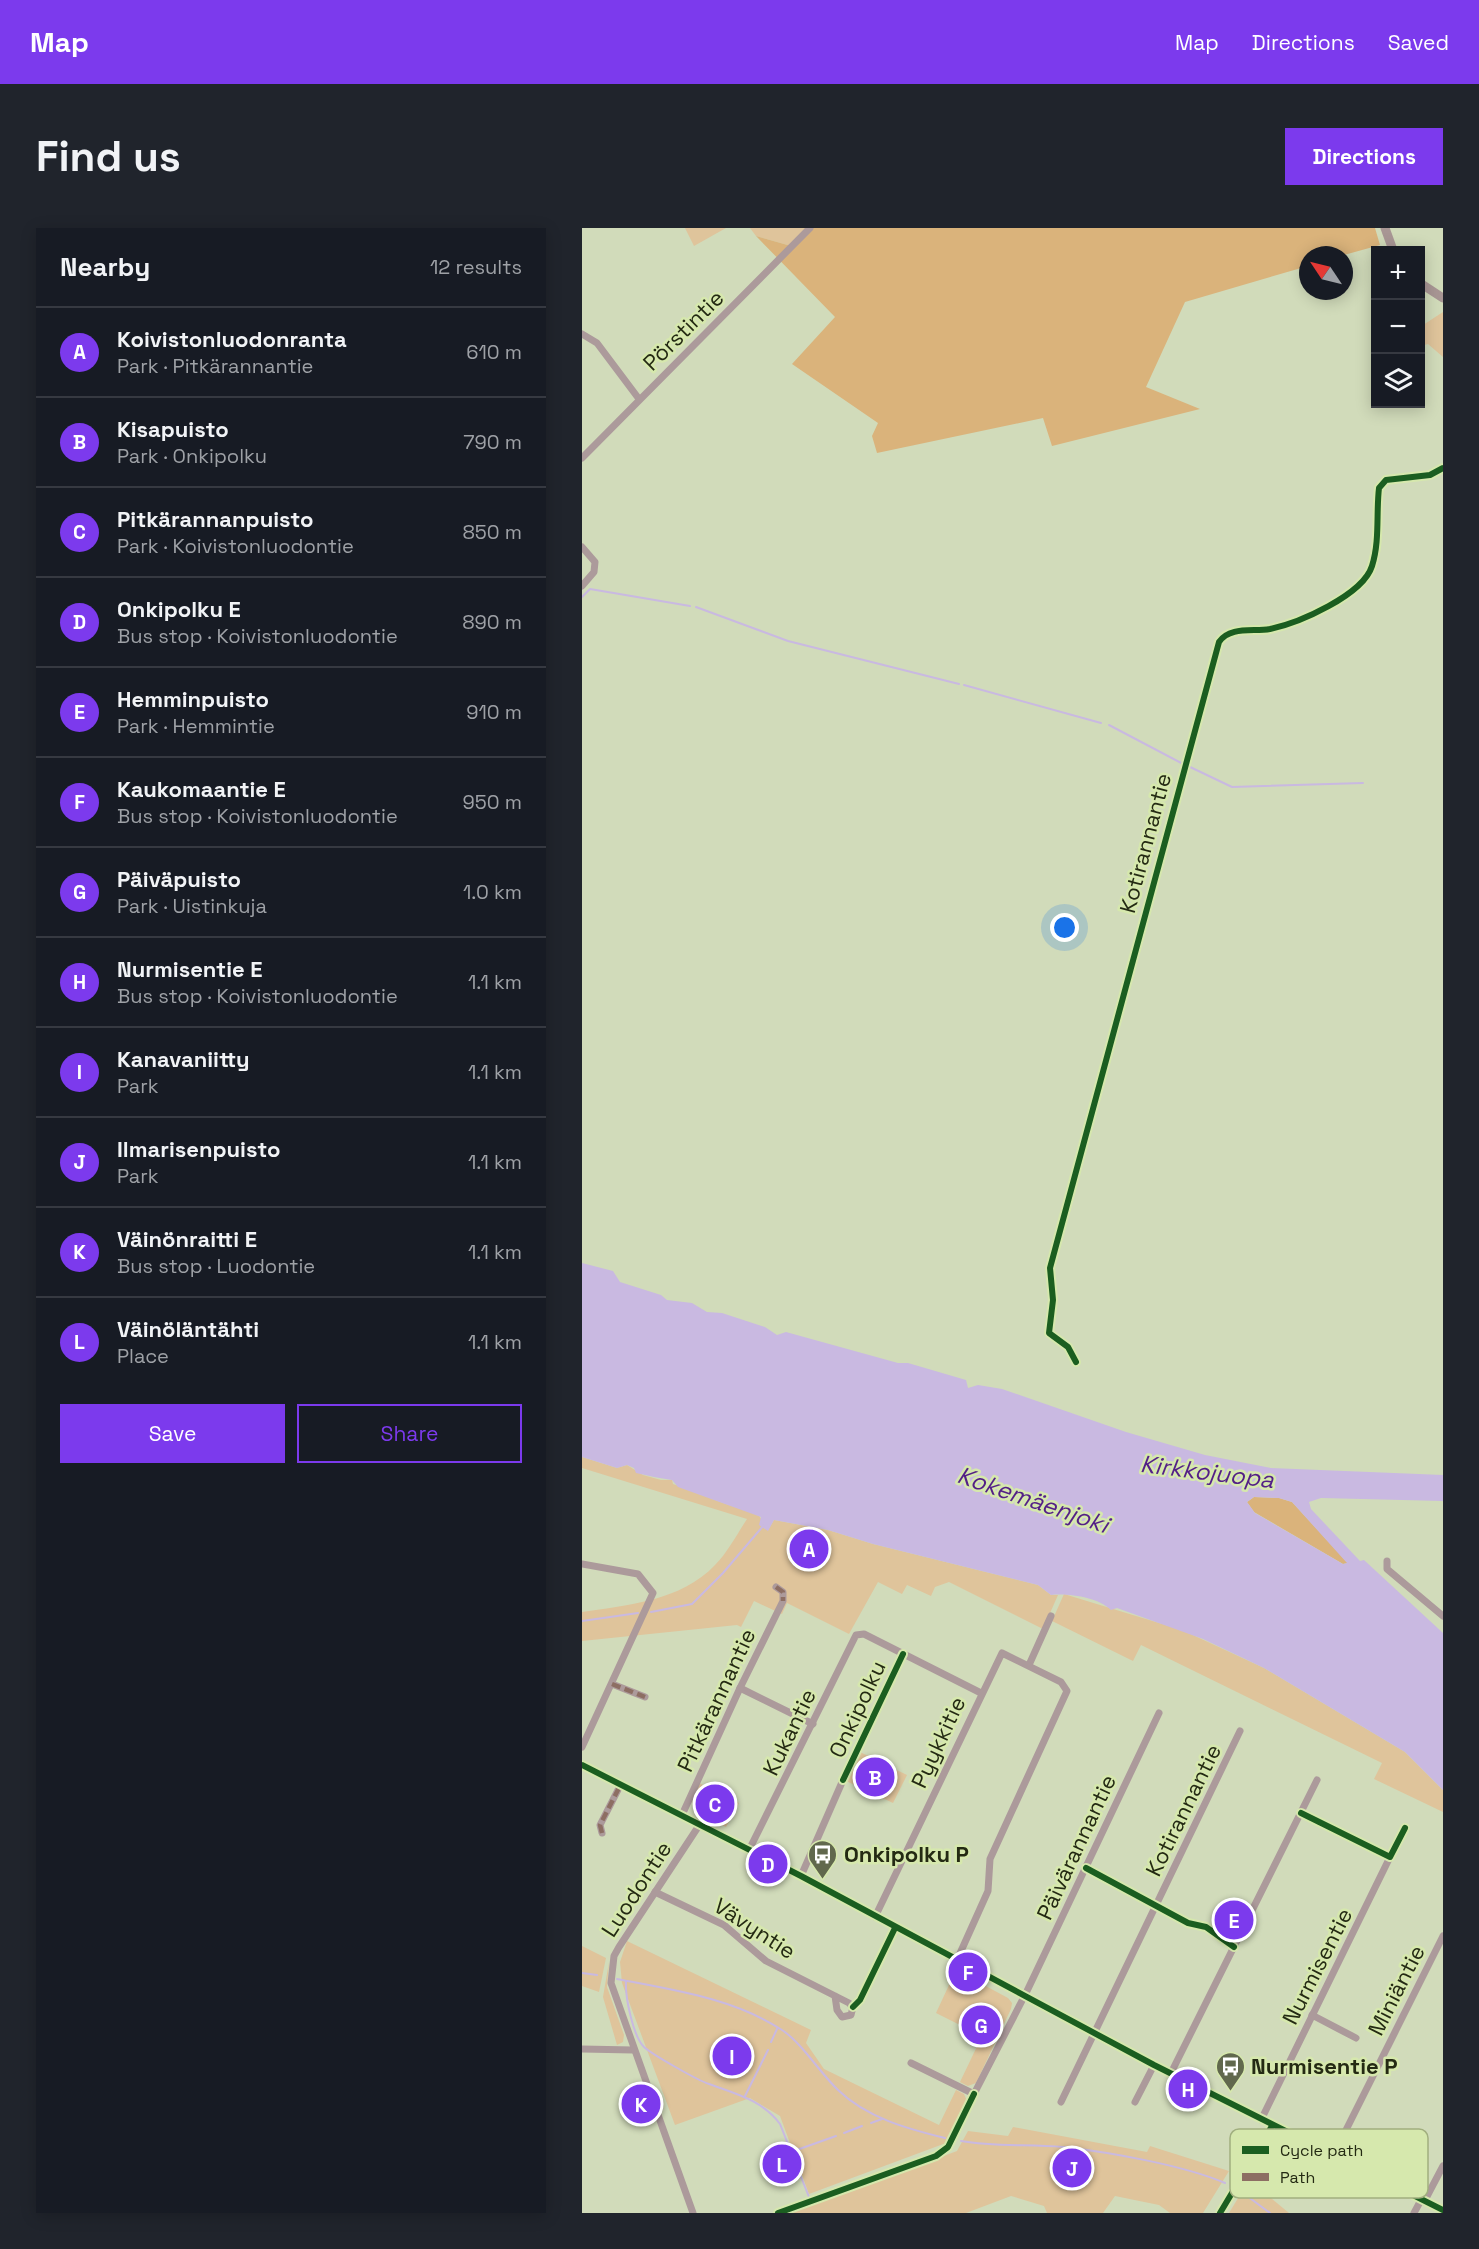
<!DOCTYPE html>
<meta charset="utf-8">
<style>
body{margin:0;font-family:"Space Grotesk",sans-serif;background:#20242c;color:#f1f3f6}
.controls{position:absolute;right:18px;top:18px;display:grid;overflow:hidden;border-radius:0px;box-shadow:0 3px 15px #0003}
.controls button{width:54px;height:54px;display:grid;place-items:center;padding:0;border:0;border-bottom:2px solid #363941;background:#171b24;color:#f1f3f6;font:30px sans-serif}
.compass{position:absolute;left:717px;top:18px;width:54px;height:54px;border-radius:50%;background:#171b24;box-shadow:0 3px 15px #0003;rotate:305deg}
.you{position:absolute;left:483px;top:700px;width:21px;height:21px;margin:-15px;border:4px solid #fff;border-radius:50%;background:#1a73e8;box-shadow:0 0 0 9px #1a73e833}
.badge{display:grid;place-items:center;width:39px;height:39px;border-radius:50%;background:#7c3aed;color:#fff;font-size:20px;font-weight:700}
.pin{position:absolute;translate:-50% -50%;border:3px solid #fff;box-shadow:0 2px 6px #0006}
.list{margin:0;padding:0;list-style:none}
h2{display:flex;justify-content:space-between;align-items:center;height:78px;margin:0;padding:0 24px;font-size:26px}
h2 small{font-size:20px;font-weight:400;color:#9ea1a6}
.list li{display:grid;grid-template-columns:39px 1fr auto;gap:18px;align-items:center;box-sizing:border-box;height:90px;padding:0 24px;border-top:2px solid #363941}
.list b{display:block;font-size:22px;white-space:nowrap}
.list p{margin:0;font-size:20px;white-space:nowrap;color:#9ea1a6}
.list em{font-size:20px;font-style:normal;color:#9ea1a6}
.actions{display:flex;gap:12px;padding:18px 24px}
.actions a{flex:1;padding:14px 0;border:2px solid #7c3aed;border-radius:0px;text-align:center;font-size:21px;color:#7c3aed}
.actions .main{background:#7c3aed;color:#fff}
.icon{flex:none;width:33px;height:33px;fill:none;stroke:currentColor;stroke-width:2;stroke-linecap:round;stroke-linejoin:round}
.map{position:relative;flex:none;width:861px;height:1985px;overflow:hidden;border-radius:0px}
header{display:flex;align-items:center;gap:36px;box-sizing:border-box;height:84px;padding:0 30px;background:#7c3aed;color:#fff}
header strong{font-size:28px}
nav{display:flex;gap:33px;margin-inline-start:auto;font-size:21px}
.intro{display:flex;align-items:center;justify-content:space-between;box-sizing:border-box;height:144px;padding:0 36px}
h1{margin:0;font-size:42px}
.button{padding:15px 27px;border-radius:0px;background:#7c3aed;color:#fff;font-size:21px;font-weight:700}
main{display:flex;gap:36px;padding:0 36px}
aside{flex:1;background:#171b24;border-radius:0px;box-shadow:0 3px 15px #0003}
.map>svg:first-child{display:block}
.green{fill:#dfc49b}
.forest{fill:#dab37b}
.water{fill:#c9b9e1;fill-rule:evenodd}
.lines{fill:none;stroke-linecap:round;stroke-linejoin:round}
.stream{stroke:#c9b9e1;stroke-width:2}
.minor{stroke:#ac9a9b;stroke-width:7}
.secondary{stroke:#a89694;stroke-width:9}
.quiet{stroke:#8d6e63;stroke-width:4.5;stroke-dasharray:9 4.5;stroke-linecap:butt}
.cycleway-casing{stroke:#d6e8ad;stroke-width:10}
.cycleway{stroke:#1b5e20;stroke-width:6}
.labels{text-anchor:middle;stroke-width:5;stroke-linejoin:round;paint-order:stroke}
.street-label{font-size:22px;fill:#242a13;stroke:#d6e8ad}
.poi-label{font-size:22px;font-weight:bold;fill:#242a13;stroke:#d6e8ad;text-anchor:start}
.water-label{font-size:24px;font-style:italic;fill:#531f87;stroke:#d6e8ad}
.key{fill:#d6e8ad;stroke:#a1af7f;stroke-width:1.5}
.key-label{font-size:16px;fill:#242a13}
</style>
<header>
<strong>Map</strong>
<nav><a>Map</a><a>Directions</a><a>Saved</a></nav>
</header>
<div class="intro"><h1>Find us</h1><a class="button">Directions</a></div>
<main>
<aside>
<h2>Nearby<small>12 results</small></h2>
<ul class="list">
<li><span class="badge">A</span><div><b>Koivistonluodonranta</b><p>Park · Pitkärannantie</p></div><em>610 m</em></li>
<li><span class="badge">B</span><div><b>Kisapuisto</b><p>Park · Onkipolku</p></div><em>790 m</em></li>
<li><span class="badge">C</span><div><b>Pitkärannanpuisto</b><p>Park · Koivistonluodontie</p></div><em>850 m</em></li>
<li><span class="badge">D</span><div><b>Onkipolku E</b><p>Bus stop · Koivistonluodontie</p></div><em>890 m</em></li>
<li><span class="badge">E</span><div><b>Hemminpuisto</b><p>Park · Hemmintie</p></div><em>910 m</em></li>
<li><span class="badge">F</span><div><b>Kaukomaantie E</b><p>Bus stop · Koivistonluodontie</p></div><em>950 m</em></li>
<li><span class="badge">G</span><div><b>Päiväpuisto</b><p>Park · Uistinkuja</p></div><em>1.0 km</em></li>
<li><span class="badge">H</span><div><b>Nurmisentie E</b><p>Bus stop · Koivistonluodontie</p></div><em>1.1 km</em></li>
<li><span class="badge">I</span><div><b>Kanavaniitty</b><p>Park</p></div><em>1.1 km</em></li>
<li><span class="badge">J</span><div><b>Ilmarisenpuisto</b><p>Park</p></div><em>1.1 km</em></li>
<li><span class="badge">K</span><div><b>Väinönraitti E</b><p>Bus stop · Luodontie</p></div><em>1.1 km</em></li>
<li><span class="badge">L</span><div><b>Väinöläntähti</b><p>Place</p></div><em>1.1 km</em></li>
</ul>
<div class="actions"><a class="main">Save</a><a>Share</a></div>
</aside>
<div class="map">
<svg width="861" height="1985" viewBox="0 0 861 1985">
<rect width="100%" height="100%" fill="#d1dbba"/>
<!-- green -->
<g class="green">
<polygon points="103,0 144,0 112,18"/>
<polygon points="168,0 221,0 226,2 209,18 174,8"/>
<polygon points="861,84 861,129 846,116 839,118 838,99"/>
<path d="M 0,1229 L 35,1240 L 45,1237 L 61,1247 L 79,1252 L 90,1252 L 91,1256 C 119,1266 146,1278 176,1286 L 186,1302 L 192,1292 L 246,1302 L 291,1316 L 456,1357 L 469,1367 L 476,1367 L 461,1401 L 367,1354 L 353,1359 L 349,1368 L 325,1357 L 320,1366 L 296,1354 L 267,1406 L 205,1375 L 200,1386 L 172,1373 L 159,1399 L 155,1397 L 0,1413 L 0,1384 C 46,1377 99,1373 133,1337 C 146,1324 155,1306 165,1291 L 0,1240 Z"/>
<polygon points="482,1366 600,1402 682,1440 823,1524 861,1562 861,1584 792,1551 800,1535 559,1417 551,1433 470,1393"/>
<polygon points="276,1523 325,1547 311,1575 262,1552"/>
<path d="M 117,1555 L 157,1575 L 144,1599 C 117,1585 101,1588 117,1555 Z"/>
<polygon points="652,1674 667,1681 652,1709 638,1702"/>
<polygon points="45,1713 229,1802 224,1815 242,1841 357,1897 374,1862 382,1866 385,1873 364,1915 227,1966 198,1888 168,1870 93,1897 40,1755 38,1734"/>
<polygon points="0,1718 24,1730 17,1764 0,1758"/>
<polygon points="27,1734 25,1759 42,1807 41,1814 35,1817 21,1769"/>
<polygon points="374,1742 426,1770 430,1775 429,1781 394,1855 386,1858 378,1854 400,1808 354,1785"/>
<polygon points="431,1899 565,1924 568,1918 647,1943 621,1985 588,1985 577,1977 533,1968 521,1985 465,1985 462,1978 429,1968 384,1985 209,1985 375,1923 386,1903 426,1908"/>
<polygon points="667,1952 707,1985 647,1985"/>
</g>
<!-- forest -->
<g class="forest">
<polygon points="221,0 793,0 798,17 762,27 726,27 726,38 603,74 564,159 618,181 470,218 461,190 295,225 290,208 296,195 210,136 253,89 174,8 209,18 225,2"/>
<polygon points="672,1269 697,1270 710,1274 766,1335 761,1336 672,1284 665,1274"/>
</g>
<!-- water -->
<path class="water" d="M 0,1035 L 31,1043 L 38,1054 L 79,1067 L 85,1072 L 110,1075 L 125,1084 L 140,1085 L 183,1099 L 195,1107 L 204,1104 L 316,1135 L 326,1135 L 384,1152 L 386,1160 L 396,1157 L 420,1161 L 544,1204 L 623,1227 L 689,1240 L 861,1247 L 861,1273 L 739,1270 L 727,1274 L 729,1281 L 778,1333 L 782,1332 L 861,1405 L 861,1562 L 823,1524 L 682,1440 L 621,1411 L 535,1380 L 529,1382 C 516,1369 486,1365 469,1367 L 456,1357 L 291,1316 L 246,1302 L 192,1292 L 186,1303 L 177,1297 L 179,1289 L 96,1259 L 90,1252 C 77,1250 67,1248 54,1245 L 52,1240 L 45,1237 L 35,1240 L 0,1229 ZM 672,1269 L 697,1270 L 710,1274 L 765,1335 L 761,1336 L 673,1285 L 665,1274 Z"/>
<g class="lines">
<!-- stream -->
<g class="stream">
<polyline points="0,369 8,361 108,378"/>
<polyline points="114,379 206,413 377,456"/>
<polyline points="382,457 519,495"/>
<polyline points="527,497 601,536"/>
<polyline points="606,538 650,559 781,555"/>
<polyline points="69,1384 110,1376 141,1345 182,1297"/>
<polyline points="0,1393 56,1385"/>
<polyline points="0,1745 15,1747"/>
<path d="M 35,1751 C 91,1762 151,1770 200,1802 C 220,1815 238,1845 256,1862 C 285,1890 326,1901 363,1910"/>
<path d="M 44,1753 C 43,1769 51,1808 62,1819 C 71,1827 115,1852 127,1856 C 154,1866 180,1872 198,1896 L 227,1969"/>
<polyline points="189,1814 195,1801"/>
<polyline points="163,1868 186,1822"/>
<polyline points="289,1895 300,1891"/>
<polyline points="262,1905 280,1898"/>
<path d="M 379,1913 C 413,1919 446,1916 481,1919 C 526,1924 601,1937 643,1955"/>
<polyline points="209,1924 254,1908"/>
<polyline points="661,1965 688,1985"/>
</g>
<!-- minor -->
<g class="minor">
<polyline points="0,106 15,115 57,171"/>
<polyline points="0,230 228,0"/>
<polyline points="0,319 13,334 12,344 0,358"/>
<path d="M 494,1134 L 486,1119 L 467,1105 L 471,1072 L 468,1040 L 637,414 C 648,398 671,404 688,401 C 717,395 781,367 790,338 C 798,313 794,285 797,260 L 804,252 L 848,247 L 861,240"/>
<polyline points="805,1333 805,1341 861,1388"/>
<polyline points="0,1336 56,1346 71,1365 0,1519"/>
<polyline points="447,1437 469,1388"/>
<polyline points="30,1456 63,1469"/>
<polyline points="158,1460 231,1496"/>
<polyline points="0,1537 219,1648 572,1837 861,1982"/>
<polyline points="100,1587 158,1460 201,1373 201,1364 194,1359"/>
<polyline points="20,1605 18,1597 39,1556"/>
<polyline points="167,1622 274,1407 282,1406 399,1465"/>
<polyline points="219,1648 261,1552"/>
<polyline points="73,1664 142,1697 184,1733 267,1775 271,1779 269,1787 260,1789 255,1782 253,1768"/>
<polyline points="293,1689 420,1425 479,1454 485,1463 408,1631 406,1663 375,1732"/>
<polyline points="730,1787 774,1810"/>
<polyline points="0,1821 51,1822"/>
<polyline points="329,1835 392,1866 445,1763 577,1485"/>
<polyline points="589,1845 735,1552"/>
<polyline points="479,1874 658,1503"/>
<polyline points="553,1874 572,1837"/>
<polyline points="679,1892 808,1629"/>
<polyline points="751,1928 861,1708"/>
<polyline points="842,1974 861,1938"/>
<polyline points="111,1985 29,1755 32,1728 37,1719 118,1596"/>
<polyline points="638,1985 690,1898"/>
<polyline points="832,1985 839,1972"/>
</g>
<!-- secondary -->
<g class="secondary">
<polyline points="803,0 811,22"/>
<polyline points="838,55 861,70"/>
</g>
<!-- quiet -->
<g class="quiet">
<polyline points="194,1359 201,1364 201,1373"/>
<polyline points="30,1456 63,1469"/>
<polyline points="20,1605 18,1597 39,1556"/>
</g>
<defs>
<g id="cycleway">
<path d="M 494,1134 L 486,1119 L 467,1105 L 471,1072 L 468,1040 L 637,414 C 648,398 671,404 688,401 C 717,395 781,367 790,338 C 798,313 794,285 797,260 L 804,252 L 848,247 L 861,240"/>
<polyline points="0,1537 219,1648 572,1837 861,1982"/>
<polyline points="261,1552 321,1426"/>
<polyline points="719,1585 808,1629 823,1600"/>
<polyline points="504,1640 606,1695 624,1699 652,1719"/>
<polyline points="271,1779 278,1772 313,1700"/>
<polyline points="196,1985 354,1928 366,1919 392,1866"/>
<polyline points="638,1985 690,1898"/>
</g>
</defs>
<!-- cycleway casing -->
<use href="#cycleway" class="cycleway-casing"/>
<!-- cycleway -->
<use href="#cycleway" class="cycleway"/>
</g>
<!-- icons -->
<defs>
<symbol id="bus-pin" viewBox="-11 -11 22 30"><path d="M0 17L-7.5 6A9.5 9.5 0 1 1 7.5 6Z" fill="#61684d" stroke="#d6e8ad"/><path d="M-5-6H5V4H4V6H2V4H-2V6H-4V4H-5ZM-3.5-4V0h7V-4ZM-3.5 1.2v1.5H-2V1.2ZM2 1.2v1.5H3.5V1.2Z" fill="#fff"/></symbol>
</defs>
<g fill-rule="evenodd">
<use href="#bus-pin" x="224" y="1610" width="33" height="45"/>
<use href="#bus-pin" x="632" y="1822" width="33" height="45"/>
</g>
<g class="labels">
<!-- street labels -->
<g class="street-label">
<text transform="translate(101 102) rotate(-45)" y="8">Pörstintie</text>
<text transform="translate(563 615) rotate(-75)" y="8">Kotirannantie</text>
<text transform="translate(134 1472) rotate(-65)" y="8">Pitkärannantie</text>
<text transform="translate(275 1481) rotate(-65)" y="8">Onkipolku</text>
<text transform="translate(207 1504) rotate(-64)" y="8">Kukantie</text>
<text transform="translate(356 1514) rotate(-65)" y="8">Pyykkitie</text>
<text transform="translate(601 1582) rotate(-64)" y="8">Kotirannantie</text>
<text transform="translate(494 1619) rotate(-65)" y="8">Päivärannantie</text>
<text transform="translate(54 1661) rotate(-57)" y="8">Luodontie</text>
<text transform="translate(173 1700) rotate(33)" y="8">Vävyntie</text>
<text transform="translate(735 1738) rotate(-63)" y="8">Nurmisentie</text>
<text transform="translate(814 1762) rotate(-63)" y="8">Miniäntie</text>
</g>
<!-- poi labels -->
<g class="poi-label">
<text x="262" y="1634">Onkipolku P</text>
<text x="669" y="1846">Nurmisentie P</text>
</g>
<!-- water labels -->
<g class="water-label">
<text transform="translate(625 1244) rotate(7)" y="8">Kirkkojuopa</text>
<text transform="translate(451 1272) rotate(19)" y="8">Kokemäenjoki</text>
</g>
</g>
<!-- legend -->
<rect x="648" y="1901" width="198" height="69" rx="9" class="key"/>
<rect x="660" y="1918" width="27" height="8" fill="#1b5e20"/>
<rect x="660" y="1945" width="27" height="8" fill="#8d6e63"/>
<g class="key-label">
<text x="698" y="1928">Cycle path</text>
<text x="698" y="1955">Path</text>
</g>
</svg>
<div class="controls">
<button>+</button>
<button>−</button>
<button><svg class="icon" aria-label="layers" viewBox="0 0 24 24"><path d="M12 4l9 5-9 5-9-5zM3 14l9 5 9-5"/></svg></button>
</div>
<svg class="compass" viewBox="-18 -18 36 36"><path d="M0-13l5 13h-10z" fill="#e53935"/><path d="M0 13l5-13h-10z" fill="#9ea1a6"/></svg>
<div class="you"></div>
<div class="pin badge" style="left:227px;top:1321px">A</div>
<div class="pin badge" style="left:293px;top:1549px">B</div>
<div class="pin badge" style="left:133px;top:1576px">C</div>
<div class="pin badge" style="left:186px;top:1636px">D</div>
<div class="pin badge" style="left:652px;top:1692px">E</div>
<div class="pin badge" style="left:386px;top:1744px">F</div>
<div class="pin badge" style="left:399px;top:1797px">G</div>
<div class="pin badge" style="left:606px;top:1861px">H</div>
<div class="pin badge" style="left:150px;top:1828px">I</div>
<div class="pin badge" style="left:490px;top:1940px">J</div>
<div class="pin badge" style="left:59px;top:1876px">K</div>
<div class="pin badge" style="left:200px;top:1936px">L</div>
</div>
</main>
